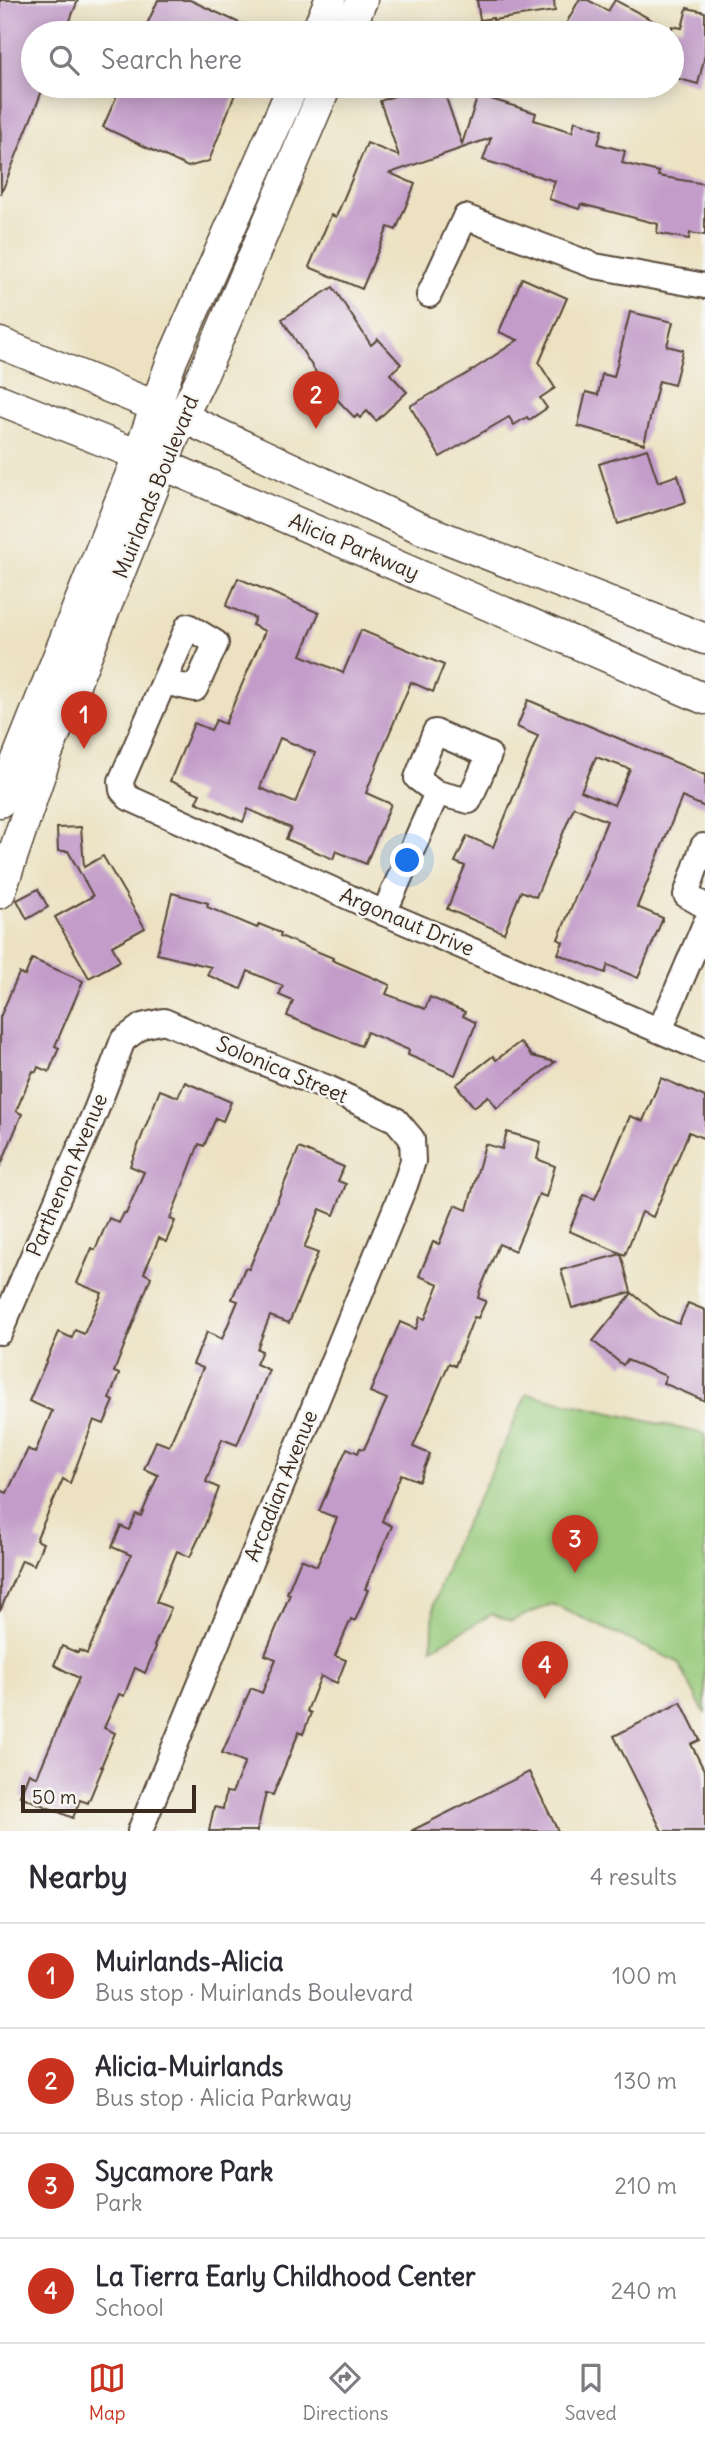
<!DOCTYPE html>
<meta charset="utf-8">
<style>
body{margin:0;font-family:Delius,sans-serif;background:#f7f7f7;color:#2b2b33}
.scale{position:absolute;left:21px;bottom:18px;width:175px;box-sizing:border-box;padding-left:7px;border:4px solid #3b2a1e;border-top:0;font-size:19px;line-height:24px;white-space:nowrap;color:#3b2a1e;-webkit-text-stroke:5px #f6f6f2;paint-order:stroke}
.you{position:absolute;left:408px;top:861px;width:24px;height:24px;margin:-18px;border:5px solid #fff;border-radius:50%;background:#1a73e8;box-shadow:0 0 0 10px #1a73e833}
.badge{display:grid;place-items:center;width:46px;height:46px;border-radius:50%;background:#c8321e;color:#fff;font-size:23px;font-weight:700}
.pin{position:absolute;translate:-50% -58px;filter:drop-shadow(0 2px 4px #0008)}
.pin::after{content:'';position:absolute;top:37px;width:24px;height:21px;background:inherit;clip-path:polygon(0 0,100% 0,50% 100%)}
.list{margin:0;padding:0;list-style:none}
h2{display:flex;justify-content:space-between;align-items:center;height:91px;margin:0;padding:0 28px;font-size:30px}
h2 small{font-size:23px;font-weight:400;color:#7c7c81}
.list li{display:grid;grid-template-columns:46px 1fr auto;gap:21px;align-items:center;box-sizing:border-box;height:105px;padding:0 28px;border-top:2px solid #e1e1e2}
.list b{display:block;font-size:26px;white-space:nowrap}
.list p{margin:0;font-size:23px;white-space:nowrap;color:#7c7c81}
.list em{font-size:23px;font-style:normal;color:#7c7c81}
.icon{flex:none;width:38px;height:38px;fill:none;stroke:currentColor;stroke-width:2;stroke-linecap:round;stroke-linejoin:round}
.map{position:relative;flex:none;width:705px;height:1831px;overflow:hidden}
.search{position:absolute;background:#fff;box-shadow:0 4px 18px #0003;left:21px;right:21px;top:21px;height:77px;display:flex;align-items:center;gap:18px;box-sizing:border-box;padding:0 24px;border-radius:38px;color:#7c7c81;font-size:26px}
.sheet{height:511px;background:#fff}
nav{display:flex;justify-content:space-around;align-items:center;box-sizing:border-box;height:98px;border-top:2px solid #e1e1e2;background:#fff;font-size:19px;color:#7c7c81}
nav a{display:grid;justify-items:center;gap:4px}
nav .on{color:#c8321e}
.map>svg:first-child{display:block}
.green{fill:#97ca7a;stroke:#697a4c;stroke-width:2}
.building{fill:#c39cc9;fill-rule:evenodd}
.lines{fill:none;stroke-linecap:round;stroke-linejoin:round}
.minor-casing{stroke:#564637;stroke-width:28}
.major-casing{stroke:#564637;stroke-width:33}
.minor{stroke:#fff;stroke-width:24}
.major{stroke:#fff;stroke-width:30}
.labels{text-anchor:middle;stroke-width:5;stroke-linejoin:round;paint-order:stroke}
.street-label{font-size:21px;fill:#3b2a1e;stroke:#f6f6f2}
</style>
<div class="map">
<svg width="705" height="1831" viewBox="0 0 705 1831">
<rect width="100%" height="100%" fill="#f6f6f2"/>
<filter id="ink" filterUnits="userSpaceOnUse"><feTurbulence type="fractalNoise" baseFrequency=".0143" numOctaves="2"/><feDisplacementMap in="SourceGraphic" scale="14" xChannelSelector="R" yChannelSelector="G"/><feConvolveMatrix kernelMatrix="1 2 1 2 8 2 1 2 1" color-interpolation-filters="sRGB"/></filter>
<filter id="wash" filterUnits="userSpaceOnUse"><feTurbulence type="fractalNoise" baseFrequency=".00686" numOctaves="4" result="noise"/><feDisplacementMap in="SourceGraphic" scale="28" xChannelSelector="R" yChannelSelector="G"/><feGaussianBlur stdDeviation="1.57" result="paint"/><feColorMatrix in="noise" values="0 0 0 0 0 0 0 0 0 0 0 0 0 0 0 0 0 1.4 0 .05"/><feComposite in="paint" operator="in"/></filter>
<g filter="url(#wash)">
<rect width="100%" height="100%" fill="#ece2c2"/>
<!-- green -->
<polygon class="green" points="527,1394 705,1434 705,1714 678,1662 552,1604 511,1621 492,1614 432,1648 434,1603 455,1544 491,1473"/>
<g id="blocks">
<!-- building -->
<g class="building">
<polygon points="0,0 78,0 65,33 33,33 33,86 44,86 1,194"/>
<polygon points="158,0 190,0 261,33 143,33"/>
<polygon points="477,0 554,0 555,11 493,20 493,18 480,20"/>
<polygon points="579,0 588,0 608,11 615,0 672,31 672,26 682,28 687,8 705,12 705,55 698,84 672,77 672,33 561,33"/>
<polygon points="121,86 238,86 209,161 188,167 103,127"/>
<polygon points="409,86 442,86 462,144 478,95 536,113 534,120 569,131 572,132 575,121 602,130 598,144 625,151 622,163 659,172 658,176 705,184 705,235 690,233 689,239 657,233 658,224 581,204 579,209 549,199 555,181 483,160 491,138 390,173 415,184 396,230 388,227 362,289 309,267 331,215 336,217 367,143 399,156 380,101 411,90"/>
<polygon points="522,278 567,298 539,363 555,388 540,398 547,408 529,420 527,417 514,425 509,417 440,457 410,406 465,375 518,340 499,332"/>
<polygon points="333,287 371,345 378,339 401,364 390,374 407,392 376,421 367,411 360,418 357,415 355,418 326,388 282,319"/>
<polygon points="630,312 673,322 667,346 683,350 674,385 659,381 644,444 578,426 586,392 598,395 602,374 614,377"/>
<polygon points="647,449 658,482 678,475 686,502 618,524 599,464"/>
<path d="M 238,578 L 319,613 L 301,655 L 343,673 L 361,630 L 444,665 L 433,692 L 411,682 L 386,741 L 366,793 L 391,804 L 366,864 L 336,851 L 333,859 L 286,839 L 291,828 L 248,809 L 243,822 L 196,802 L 200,794 L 170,781 L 194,723 L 211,730 L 216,720 L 225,724 L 265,631 L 252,625 L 255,618 L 226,606 ZM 280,738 L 315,753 L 295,803 L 260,788 Z"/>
<path d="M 528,700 L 705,775 L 705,807 L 682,797 L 637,907 L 663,918 L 638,978 L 608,965 L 605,973 L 558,954 L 563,942 L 558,939 L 607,821 L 574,807 L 536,897 L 521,891 L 504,933 L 447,909 L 465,866 L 455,862 L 467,836 L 493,847 L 538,736 L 517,727 ZM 596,757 L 630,769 L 614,805 L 581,791 Z"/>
<polygon points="81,827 84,867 103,856 145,928 112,946 120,961 89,978 55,917 93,896 68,851 58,851 57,828"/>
<polygon points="38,889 48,907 27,919 17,900"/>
<polygon points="172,893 208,903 207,907 257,928 259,924 281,933 280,936 333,958 332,960 390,985 386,994 425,1009 430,997 465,1012 463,1016 475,1022 475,1026 455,1075 408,1055 409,1050 367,1032 361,1046 287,1016 293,1001 279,995 283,986 248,971 241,989 207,975 211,967 157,954"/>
<polygon points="32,959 83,981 55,1046 59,1048 49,1072 38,1067 36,1072 33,1071 16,1111 22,1114 0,1167 0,1017 19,973 25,976"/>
<polygon points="520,1042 532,1056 555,1062 497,1108 488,1096 474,1107 456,1085 493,1056 496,1060"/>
<polygon points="661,1078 705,1097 705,1139 689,1132 653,1217 642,1212 625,1255 569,1231 584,1195 595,1199 630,1116 643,1121"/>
<polygon points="185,1082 231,1102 223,1121 216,1118 204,1146 199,1144 170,1219 175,1221 166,1242 159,1238 144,1273 151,1277 114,1372 119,1374 109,1399 114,1401 104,1424 94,1420 70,1483 63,1479 36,1540 43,1543 34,1565 22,1560 0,1611 0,1490 7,1493 28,1449 35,1453 52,1411 29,1401 59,1332 72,1338 75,1330 84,1334 102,1293 77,1283 92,1248 95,1250 109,1218 119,1223 124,1213 126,1214 144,1172 130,1166 160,1090 178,1097"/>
<polygon points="507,1132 541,1142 537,1159 555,1166 546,1197 539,1194 515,1251 499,1244 480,1290 478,1298 486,1301 478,1318 474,1317 455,1366 449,1363 413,1447 430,1454 419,1481 401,1474 382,1521 392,1526 365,1589 368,1590 355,1621 351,1619 335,1656 346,1660 337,1683 321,1676 307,1711 311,1713 303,1734 299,1732 273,1795 266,1793 257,1831 209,1831 214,1807 223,1809 226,1792 232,1793 245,1762 222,1753 251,1688 262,1693 276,1659 265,1655 290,1594 287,1593 301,1559 317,1566 337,1518 319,1511 332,1481 347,1448 358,1453 360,1448 364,1449 387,1399 370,1392 400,1322 416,1329 420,1317 425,1319 439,1284 419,1276 433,1242 439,1244 455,1205 467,1210 485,1144 502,1149"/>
<polygon points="299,1148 344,1167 338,1181 346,1184 334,1215 320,1209 304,1248 318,1253 289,1323 270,1316 257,1349 262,1351 256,1364 269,1370 237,1445 222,1439 206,1482 219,1488 204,1527 190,1557 177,1551 156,1602 171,1608 154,1646 156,1647 145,1673 135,1668 124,1696 119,1694 104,1728 115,1733 101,1767 103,1767 88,1803 80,1800 73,1818 20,1796 29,1773 37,1777 79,1678 54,1665 62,1646 78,1653 79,1650 87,1654 131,1555 112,1547 121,1526 129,1530 136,1514 141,1516 158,1475 144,1469 156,1441 169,1446 203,1368 193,1364 207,1332 222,1339 238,1301 232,1299 245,1268 249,1269"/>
<polygon points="621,1254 631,1292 572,1308 561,1270"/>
<polygon points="632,1293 660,1316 679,1324 688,1303 705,1310 705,1401 663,1383 666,1376 627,1360 623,1365 593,1341"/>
<polygon points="681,1702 700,1740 691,1744 705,1772 705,1831 662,1831 614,1736"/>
<polygon points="529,1772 558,1831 411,1831"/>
</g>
</g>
</g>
<g filter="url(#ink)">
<use href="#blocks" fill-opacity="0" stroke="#564637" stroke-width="2"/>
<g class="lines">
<defs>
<g id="minor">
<polyline points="429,295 465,217 595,266 705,286"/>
<polyline points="164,682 195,689 216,643 188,626 121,781 122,790 129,798 384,913 705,1050"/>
<polygon points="435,732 489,755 469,801 437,793 417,778"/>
<polyline points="705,847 703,846 686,895 705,906"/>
<polyline points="384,913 437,793"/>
<polyline points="660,1030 705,924"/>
<polyline points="0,1332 96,1110 123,1040 142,1026 164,1021 236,1052 328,1088 396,1120 412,1139 413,1161 405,1185 140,1831"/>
</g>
<g id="major">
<polyline points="316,33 330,0"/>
<polyline points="348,33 362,0"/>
<polyline points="0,343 182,417 420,528 705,639"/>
<polyline points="0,400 164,465 705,699"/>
<polyline points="0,802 138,456 172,360 293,86"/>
<polyline points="0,893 47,754 182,417 204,372 326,86"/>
</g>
</defs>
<!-- minor casing -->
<use href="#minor" class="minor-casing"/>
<!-- major casing -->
<use href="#major" class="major-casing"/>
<!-- minor -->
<use href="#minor" class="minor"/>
<!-- major -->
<use href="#major" class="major"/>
</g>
</g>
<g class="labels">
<!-- street labels -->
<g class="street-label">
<text transform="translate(156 487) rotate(-68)" y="7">Muirlands Boulevard</text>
<text transform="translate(354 547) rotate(23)" y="7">Alicia Parkway</text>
<text transform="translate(407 922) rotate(23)" y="7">Argonaut Drive</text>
<text transform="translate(282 1070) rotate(23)" y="7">Solonica Street</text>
<text transform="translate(67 1175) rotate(-67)" y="7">Parthenon Avenue</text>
<text transform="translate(281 1486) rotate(-68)" y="7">Arcadian Avenue</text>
</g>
</g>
</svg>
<div class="scale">50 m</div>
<div class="you"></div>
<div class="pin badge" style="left:84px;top:749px">1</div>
<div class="pin badge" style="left:316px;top:429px">2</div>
<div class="pin badge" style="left:575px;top:1573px">3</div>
<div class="pin badge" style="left:545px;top:1699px">4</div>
<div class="search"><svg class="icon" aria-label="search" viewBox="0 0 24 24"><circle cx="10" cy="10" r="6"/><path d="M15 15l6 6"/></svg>Search here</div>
</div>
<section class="sheet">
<h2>Nearby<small>4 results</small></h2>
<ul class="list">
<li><span class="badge">1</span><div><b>Muirlands-Alicia</b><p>Bus stop · Muirlands Boulevard</p></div><em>100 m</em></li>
<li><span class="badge">2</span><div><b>Alicia-Muirlands</b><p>Bus stop · Alicia Parkway</p></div><em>130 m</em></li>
<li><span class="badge">3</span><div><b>Sycamore Park</b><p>Park</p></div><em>210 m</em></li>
<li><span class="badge">4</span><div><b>La Tierra Early Childhood Center</b><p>School</p></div><em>240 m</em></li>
</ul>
</section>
<nav>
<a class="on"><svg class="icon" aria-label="map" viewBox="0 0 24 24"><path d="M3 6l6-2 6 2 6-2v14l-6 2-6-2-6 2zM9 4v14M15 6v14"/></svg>Map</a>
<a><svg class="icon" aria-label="directions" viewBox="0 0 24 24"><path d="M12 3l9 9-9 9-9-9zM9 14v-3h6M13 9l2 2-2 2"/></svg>Directions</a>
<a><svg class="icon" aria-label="saved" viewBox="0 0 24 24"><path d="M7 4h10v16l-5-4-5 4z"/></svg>Saved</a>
</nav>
